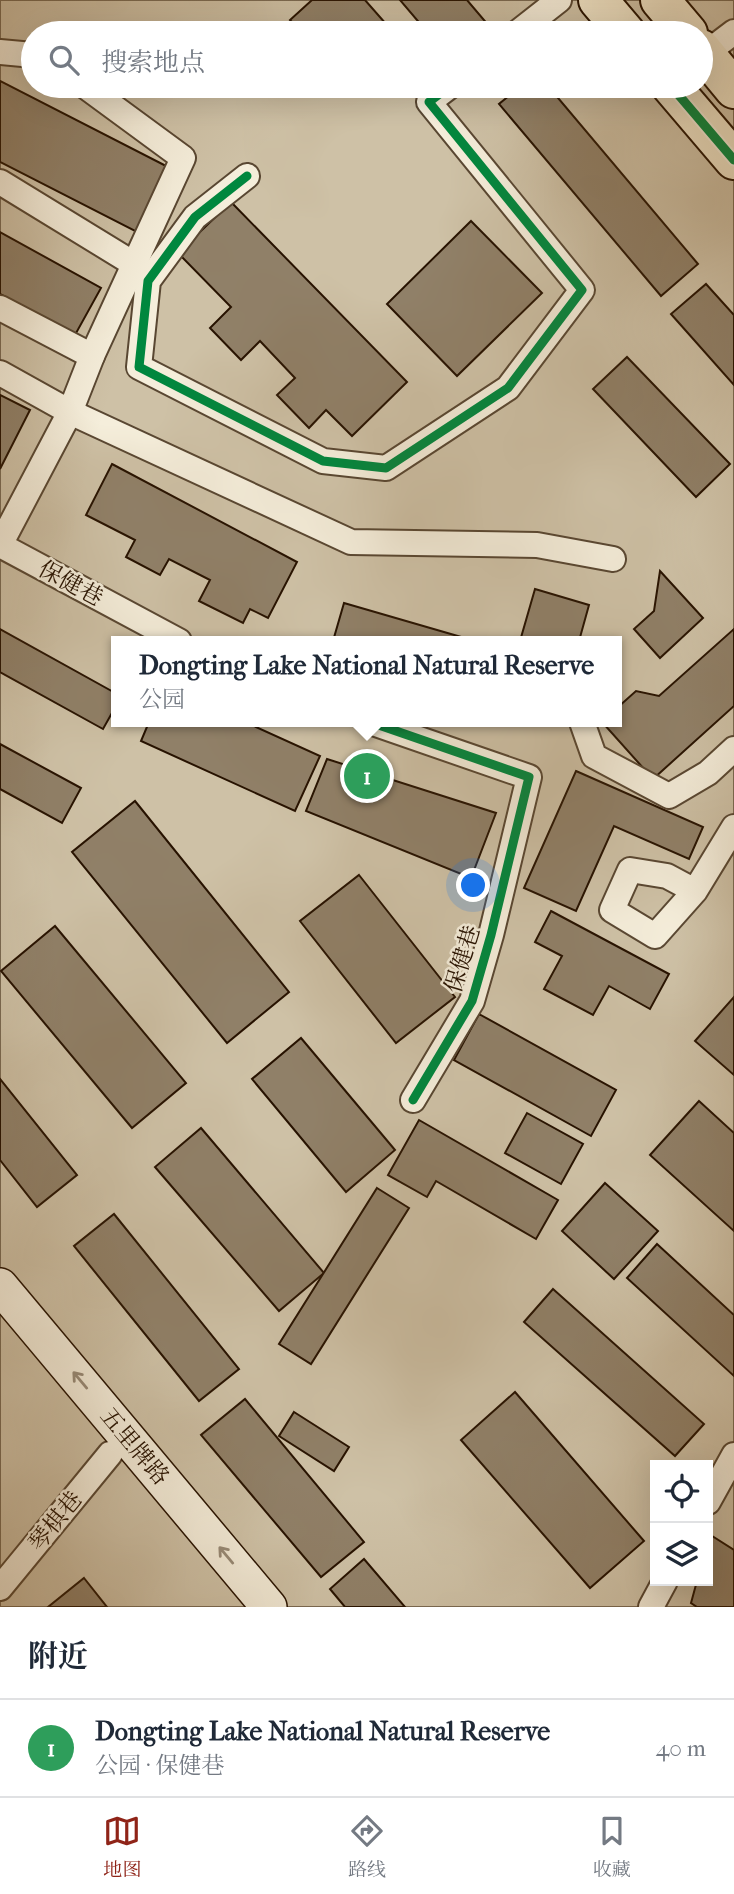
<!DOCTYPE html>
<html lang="zh">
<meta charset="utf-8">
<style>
body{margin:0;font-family:"IM FELL French Canon","Noto Serif SC",serif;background:#f2f2f3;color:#1f2937}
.controls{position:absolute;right:21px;bottom:21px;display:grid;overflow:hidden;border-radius:0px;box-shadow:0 7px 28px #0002}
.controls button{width:63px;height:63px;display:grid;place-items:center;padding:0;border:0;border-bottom:2px solid #e0e1e3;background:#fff;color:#1f2937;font:35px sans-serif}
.you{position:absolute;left:474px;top:886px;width:24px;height:24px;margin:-18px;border:5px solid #fff;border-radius:50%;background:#1a73e8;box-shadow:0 0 0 10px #1a73e833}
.badge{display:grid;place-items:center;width:46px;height:46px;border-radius:50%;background:#8f2418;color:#fff;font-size:23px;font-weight:700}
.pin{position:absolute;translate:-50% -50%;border:4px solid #fff;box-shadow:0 2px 7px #0006}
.popup{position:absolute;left:111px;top:636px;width:511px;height:91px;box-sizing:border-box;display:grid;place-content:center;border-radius:0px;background:#fff;filter:drop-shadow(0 2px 5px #0005);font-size:23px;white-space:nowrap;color:#747a83}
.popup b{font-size:26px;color:#1f2937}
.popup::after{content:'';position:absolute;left:50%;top:100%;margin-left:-14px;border:14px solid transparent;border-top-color:#fff}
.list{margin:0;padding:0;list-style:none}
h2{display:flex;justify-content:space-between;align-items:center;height:91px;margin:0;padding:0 28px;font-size:30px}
h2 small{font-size:23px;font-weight:400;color:#747a83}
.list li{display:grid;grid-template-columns:46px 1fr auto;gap:21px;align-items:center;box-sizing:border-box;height:98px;padding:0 28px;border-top:2px solid #e0e1e3}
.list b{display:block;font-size:26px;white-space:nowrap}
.list p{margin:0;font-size:23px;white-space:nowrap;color:#747a83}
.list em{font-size:23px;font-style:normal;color:#747a83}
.icon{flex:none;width:38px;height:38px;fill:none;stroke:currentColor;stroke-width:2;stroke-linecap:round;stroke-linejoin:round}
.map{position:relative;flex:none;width:734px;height:1607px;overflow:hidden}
.search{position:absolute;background:#fff;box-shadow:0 7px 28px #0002;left:21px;right:21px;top:21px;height:77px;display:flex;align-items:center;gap:18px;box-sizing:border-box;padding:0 24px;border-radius:38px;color:#747a83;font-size:26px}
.sheet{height:189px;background:#fff}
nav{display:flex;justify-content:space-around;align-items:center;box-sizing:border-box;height:98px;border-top:2px solid #e0e1e3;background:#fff;font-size:19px;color:#747a83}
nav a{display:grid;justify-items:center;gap:4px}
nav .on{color:#8f2418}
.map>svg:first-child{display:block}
.green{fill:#cec1a6;stroke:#7a6a53;stroke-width:2;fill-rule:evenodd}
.building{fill:#908068;stroke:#271200;stroke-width:2}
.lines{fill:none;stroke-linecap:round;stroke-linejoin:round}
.minor-casing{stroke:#594732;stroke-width:28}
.secondary-casing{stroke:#271200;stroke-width:38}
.primary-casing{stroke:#271200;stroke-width:42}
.minor{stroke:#f5eedb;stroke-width:24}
.secondary{stroke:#f5eedb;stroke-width:35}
.primary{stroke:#f0e5c8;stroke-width:38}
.cycleway-casing{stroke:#f5eedb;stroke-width:13}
.cycleway{stroke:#00873e;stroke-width:9}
.oneway{stroke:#988b78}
.labels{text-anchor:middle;stroke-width:5;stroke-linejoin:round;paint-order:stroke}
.street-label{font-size:23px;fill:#271200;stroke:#f5eedb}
</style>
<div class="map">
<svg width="734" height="1607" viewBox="0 0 734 1607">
<rect width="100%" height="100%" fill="#f0e5c8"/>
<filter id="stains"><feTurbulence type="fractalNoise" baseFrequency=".00286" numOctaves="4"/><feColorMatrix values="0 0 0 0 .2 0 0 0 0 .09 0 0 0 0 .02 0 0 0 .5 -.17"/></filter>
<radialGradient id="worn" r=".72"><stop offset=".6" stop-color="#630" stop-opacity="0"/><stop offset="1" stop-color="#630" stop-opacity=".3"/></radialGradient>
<!-- green -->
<path class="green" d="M 0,0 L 734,0 L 734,1607 L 0,1607 ZM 33,33 L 701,33 L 701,86 L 33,86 ZM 117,641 L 617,641 L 617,722 L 117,722 ZM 655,1465 L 708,1465 L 708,1581 L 655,1581 Z"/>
<!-- building -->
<g class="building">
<polygon points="312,0 365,0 394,33 302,33 290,20"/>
<polygon points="400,0 467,0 495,33 428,33"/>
<polygon points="0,81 170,168 137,232 0,162"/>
<polygon points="521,86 548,86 698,264 661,296 499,104"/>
<polygon points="231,202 407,382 352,436 326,410 309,428 277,395 295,378 260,341 241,360 210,328 231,307 178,253"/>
<polygon points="471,221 542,293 457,376 387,304"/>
<polygon points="0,232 101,288 75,335 0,294"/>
<polygon points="706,284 734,315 734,385 671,314"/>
<polygon points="627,357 730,464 696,497 593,389"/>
<polygon points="0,395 30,410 0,469"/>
<polygon points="112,464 297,562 268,618 250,609 243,623 199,601 210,580 169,559 160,575 126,557 135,540 86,515"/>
<polygon points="660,571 703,618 660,658 634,629 654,611"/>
<polygon points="535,589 589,605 579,641 520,641"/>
<polygon points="344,603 475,641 333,641"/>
<polygon points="0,629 117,694 117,704 103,729 0,672"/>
<polygon points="734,629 734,706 653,779 602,722 617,722 617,708 636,691 659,696"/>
<polygon points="149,722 245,722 320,756 295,811 141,741"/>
<polygon points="0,744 81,788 62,823 0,789"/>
<polygon points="327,759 496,813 471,878 306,811"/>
<polygon points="576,771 703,827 689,859 614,826 576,911 524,888"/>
<polygon points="135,801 289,992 227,1043 72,852"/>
<polygon points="359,875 455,997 396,1043 300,921"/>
<polygon points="551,911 669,974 650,1009 609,986 593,1015 544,989 562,956 535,942"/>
<polygon points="55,926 186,1083 132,1128 1,971"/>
<polygon points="734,997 734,1075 695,1041"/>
<polygon points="479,1014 616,1090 591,1136 454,1060"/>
<polygon points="301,1038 395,1150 346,1192 252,1079"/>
<polygon points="0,1079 77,1175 37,1207 0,1160"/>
<polygon points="699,1101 734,1133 734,1231 650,1155"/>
<polygon points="527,1113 583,1144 561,1184 505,1153"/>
<polygon points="419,1120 558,1200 536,1239 436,1181 427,1197 388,1175"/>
<polygon points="201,1128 324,1273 279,1311 155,1167"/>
<polygon points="605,1183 658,1231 614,1279 562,1231"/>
<polygon points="377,1188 409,1208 311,1364 279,1344"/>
<polygon points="114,1214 239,1369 199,1401 74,1246"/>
<polygon points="657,1244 734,1315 734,1376 627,1278"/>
<polygon points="553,1289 704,1424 675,1456 524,1322"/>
<polygon points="515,1392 644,1541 590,1588 461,1440"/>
<polygon points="245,1399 364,1542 321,1577 201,1435"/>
<polygon points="294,1412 349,1447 334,1471 279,1436"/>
<polygon points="709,1534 734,1550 734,1607 697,1607 691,1603 697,1581 708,1581"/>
<polygon points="364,1559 405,1607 345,1607 330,1589"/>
<polygon points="84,1578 107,1607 48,1607"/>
</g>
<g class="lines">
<defs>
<g id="minor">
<polyline points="517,33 559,0"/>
<polyline points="0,52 33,55"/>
<polyline points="705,54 734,32"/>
<polyline points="85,86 183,158 92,356"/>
<polyline points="247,176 195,217 148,281 139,367 323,461 386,468 508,388 582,290 429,102 450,86"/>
<polyline points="0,182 134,264"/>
<polyline points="0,308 92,356 70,412 0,373"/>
<polyline points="179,641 0,545 70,412 351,542 537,545 613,559"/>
<polyline points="370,722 529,777 491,935 472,1001 413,1100"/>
<polyline points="582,722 594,756 669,796 708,773 734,749"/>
<polyline points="695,891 667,876 630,870 612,910 655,936 695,891 734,827"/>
<polyline points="708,1502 734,1455"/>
<polyline points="0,1588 110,1454"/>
<polyline points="651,1607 665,1581"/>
</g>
<polyline id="secondary" points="0,1286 269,1607"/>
<g id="primary">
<polyline points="598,0 626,33"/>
<polyline points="660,0 688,33"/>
<polyline points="701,49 734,89"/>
<polyline points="671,86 734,160"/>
</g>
</defs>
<!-- minor casing -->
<use href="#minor" class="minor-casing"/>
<!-- secondary casing -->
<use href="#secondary" class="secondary-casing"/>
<!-- primary casing -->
<use href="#primary" class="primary-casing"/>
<!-- minor -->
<use href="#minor" class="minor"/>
<!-- secondary -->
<use href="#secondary" class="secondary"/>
<!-- primary -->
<use href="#primary" class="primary"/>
<defs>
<g id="cycleway">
<polyline points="671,86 734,160"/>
<polyline points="247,176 195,217 148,281 139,367 323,461 386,468 508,388 582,290 429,102 450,86"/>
<polyline points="370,722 529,777 491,935 472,1001 413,1100"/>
</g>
</defs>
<!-- cycleway casing -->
<use href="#cycleway" class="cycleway-casing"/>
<!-- cycleway -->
<use href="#cycleway" class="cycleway"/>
</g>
<!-- one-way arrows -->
<defs><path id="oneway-shaft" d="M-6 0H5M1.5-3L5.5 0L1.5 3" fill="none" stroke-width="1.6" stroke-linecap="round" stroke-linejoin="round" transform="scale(1.75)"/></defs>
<g class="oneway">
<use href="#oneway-shaft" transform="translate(80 1380) rotate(-130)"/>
<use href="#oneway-shaft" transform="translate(226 1555) rotate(-130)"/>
</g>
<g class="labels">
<!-- street labels -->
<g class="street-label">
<text transform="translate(71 583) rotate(28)" y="8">保健巷</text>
<text transform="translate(462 959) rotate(-73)" y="8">保健巷</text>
<text transform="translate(135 1446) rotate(50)" y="8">五里牌路</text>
<text transform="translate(55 1521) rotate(-51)" y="8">琴棋巷</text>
</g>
</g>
<rect width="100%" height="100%" filter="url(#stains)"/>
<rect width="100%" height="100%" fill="url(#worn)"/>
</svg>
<div class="controls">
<button><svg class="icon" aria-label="locate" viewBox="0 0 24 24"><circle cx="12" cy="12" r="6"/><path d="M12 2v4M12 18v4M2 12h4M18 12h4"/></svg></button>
<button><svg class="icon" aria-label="layers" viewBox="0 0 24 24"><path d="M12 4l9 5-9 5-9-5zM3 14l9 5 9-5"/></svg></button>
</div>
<div class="you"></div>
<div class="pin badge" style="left:367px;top:776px;background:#2e9e5b">1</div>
<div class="popup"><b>Dongting Lake National Natural Reserve</b>公园</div>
<div class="search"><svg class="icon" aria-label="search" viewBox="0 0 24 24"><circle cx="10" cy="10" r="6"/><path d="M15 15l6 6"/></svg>搜索地点</div>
</div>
<section class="sheet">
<h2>附近<small></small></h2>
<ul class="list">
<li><span class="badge" style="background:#2e9e5b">1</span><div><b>Dongting Lake National Natural Reserve</b><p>公园 · 保健巷</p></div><em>40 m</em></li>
</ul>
</section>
<nav>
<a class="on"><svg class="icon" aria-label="map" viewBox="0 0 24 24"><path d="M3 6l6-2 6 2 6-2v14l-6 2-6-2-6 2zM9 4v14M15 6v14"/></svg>地图</a>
<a><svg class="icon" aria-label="directions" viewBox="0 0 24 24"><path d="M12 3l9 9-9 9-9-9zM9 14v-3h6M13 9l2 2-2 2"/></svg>路线</a>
<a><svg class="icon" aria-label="saved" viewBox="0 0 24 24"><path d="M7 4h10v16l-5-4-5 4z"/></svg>收藏</a>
</nav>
